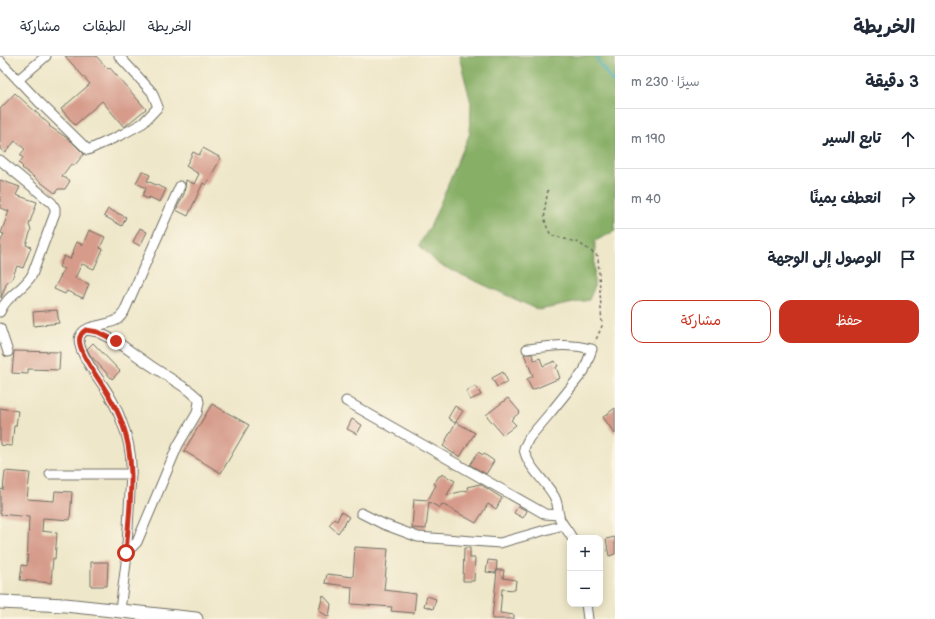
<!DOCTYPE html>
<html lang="ar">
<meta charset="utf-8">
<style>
body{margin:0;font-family:"Balsamiq Sans","Playpen Sans Arabic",sans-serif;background:#f6f6f7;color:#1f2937;direction:rtl}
.controls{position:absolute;right:12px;bottom:12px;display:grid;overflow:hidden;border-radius:8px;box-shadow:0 2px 10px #0003}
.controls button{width:36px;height:36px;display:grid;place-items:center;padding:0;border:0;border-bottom:1px solid #e0e1e3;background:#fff;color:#1f2937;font:20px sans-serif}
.stop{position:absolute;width:12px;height:12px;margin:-9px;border:3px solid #c8321e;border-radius:50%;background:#fff}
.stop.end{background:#c8321e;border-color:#fff;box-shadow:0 1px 4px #0008}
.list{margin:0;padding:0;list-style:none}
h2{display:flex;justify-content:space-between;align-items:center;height:52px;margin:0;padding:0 16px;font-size:17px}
h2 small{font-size:13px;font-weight:400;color:#747a83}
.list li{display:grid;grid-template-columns:26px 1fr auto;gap:12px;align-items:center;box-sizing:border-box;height:60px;padding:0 16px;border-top:1px solid #e0e1e3}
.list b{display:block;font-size:15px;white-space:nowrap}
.list em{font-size:13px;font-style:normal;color:#747a83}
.actions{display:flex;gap:8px;padding:12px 16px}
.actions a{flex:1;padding:9px 0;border:1px solid #c8321e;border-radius:12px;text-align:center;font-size:14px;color:#c8321e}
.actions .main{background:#c8321e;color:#fff}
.icon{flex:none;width:22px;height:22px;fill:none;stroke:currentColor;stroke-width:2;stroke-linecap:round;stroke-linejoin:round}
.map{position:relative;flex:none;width:615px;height:563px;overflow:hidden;direction:ltr}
header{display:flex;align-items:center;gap:24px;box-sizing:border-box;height:56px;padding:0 20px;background:#fff;border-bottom:1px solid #e0e1e3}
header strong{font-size:19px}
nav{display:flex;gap:22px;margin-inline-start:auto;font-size:14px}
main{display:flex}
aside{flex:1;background:#fff}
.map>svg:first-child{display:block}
.forest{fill:#87af66;stroke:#596d48}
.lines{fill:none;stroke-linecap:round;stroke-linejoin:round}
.stream{stroke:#3babb9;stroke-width:2.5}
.building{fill:#d69b8b}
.minor-casing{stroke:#6f6d62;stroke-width:11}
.highway-casing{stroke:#6f6d62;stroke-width:15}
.path{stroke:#6f6d62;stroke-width:1.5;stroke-dasharray:3 3;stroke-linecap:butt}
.minor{stroke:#fff;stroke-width:9}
.highway{stroke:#fff;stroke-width:13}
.route{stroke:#c8321e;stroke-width:5}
</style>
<header>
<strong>الخريطة</strong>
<nav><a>الخريطة</a><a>الطبقات</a><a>مشاركة</a></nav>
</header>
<main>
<aside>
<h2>3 دقيقة<small>سيرًا · 230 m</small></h2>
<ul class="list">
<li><svg class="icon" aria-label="ahead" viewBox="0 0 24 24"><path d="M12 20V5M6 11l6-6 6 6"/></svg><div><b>تابع السير</b></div><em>190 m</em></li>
<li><svg class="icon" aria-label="right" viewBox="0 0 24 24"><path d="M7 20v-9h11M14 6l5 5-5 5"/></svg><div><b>انعطف يمينًا</b></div><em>40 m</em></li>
<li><svg class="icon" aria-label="arrive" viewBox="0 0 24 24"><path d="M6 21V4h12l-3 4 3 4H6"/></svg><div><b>الوصول إلى الوجهة</b></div></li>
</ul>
<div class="actions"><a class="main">حفظ</a><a>مشاركة</a></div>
</aside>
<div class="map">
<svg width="615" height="563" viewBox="0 0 615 563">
<rect width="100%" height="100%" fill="#fcf5e5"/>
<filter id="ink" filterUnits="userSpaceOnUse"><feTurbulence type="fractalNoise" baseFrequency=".025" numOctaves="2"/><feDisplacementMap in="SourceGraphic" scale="8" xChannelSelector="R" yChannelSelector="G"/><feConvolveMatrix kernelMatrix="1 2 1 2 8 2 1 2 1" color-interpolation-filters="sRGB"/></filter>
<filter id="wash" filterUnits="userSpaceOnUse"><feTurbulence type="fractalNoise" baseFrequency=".012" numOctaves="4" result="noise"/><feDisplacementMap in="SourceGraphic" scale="16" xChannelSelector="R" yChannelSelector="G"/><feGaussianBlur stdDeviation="0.9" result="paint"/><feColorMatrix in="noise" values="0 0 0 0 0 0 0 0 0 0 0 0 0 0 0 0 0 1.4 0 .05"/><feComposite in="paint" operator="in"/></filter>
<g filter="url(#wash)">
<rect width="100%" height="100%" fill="#eee7c9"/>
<!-- forest -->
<polygon class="forest" points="459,0 615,0 615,175 595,185 594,232 589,244 539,254 438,208 419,189 431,169 470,77 471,47"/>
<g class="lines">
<!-- stream -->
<polyline class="stream" points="597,0 599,7 615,29"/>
</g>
<g id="blocks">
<!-- building -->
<g class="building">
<polygon points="65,0 96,0 108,13 110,12 146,53 124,71 102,45 75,69 61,53 90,28"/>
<polygon points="15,37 50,69 49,70 70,84 84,98 74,110 71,108 62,120 70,125 65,133 58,133 55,137 22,112 23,111 19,107 23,102 20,99 25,93 15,85 5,97 0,93 0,53"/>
<polygon points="203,92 221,102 206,129 203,127 188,160 176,154 184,138 186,124 194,128 199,118 186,110 193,96 199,99"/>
<polygon points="142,115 150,119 147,125 166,133 160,146 149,141 148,143 142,140 146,132 136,127"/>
<polygon points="0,124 20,131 16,139 37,146 29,169 31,174 26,189 31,191 23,212 17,210 12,223 7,226 1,242 0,187 4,178 1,177 9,155 0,152"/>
<polygon points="108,153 126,161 122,170 104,160"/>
<polygon points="140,172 147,176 140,190 133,186"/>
<polygon points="89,174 105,181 100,192 103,193 94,213 82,208 75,222 89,228 83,242 67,235 65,238 54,233 64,213 59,211 64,200 70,203 77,186 83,189"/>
<polygon points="57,254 59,267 34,270 33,256"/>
<polygon points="93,287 120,315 112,323 90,299 87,293"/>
<polygon points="14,295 60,296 59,314 28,313 28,318 12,317"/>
<polygon points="524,298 532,298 534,304 540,302 543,310 555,305 558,310 556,311 560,322 532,334 527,323 533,320"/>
<polygon points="503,316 508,326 497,331 492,322"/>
<polygon points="476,330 481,339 470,344 466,335"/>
<polygon points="508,342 520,356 511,364 516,369 503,379 486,359"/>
<polygon points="212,348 249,369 221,417 184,395"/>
<polygon points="455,350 463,355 455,367 448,362"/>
<polygon points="0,352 18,355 16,370 14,370 12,390 0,389"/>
<polygon points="615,352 615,378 603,361"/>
<polygon points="352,363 362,369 357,378 347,373"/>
<polygon points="456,366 475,377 460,401 454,397 454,398 443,390 447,384 446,384"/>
<polygon points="478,396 483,399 484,398 494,405 486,418 470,409"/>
<polygon points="5,415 30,417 27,443 54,445 55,435 72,436 70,464 43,462 42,475 57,477 55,503 53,502 51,527 20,524 22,509 27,510 29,461 0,458 0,433 3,434"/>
<polygon points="442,418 455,425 447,439 468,434 467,431 480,428 502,442 496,453 488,448 476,467 442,448 440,452 429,446 426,473 412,472 414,443 428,444 436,429 434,428 439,420 441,420"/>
<polygon points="518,450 527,455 523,462 514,457"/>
<polygon points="341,456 349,461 338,477 329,469 334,463 337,465"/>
<polygon points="615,481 615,498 609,500 606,483"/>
<polygon points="355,491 388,493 384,534 416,538 414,557 391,555 392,551 351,548 352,531 325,527 327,518 353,521"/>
<polygon points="464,492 470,492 470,502 475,502 474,525 463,525"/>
<polygon points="488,504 497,505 496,517 486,516"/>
<polygon points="91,506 108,506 107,530 91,530"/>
<polygon points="497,514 504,514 503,522 516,524 515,534 502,533 500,557 514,559 514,563 492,563"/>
<polygon points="323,539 331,548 329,561 319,555"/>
<polygon points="427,540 436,543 433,553 424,550"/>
</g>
</g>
</g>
<g filter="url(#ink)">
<use href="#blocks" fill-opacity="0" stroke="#6f6d62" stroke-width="1"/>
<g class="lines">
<defs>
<g id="minor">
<polyline points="0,5 38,45 88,94 123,78 143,67 158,51 152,36 119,0"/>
<polyline points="18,24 46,0"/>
<path d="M 0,104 L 52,147 L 55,152 L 55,157 L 32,219 C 23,234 6,240 0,256"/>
<polyline points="0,272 8,296"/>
<polyline points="87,274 98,276 116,285 150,309 190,335 198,342 199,346 197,357 178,389 137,486 126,497"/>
<path d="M 527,293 C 552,290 568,287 592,293 L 584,315 L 551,356 L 529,382 L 524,392 C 526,410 545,424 554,440 C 559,449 557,452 559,461 C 562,469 568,474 572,482"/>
<polyline points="346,345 545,458 559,459"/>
<polyline points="50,418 131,418"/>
<polyline points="361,457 383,468 418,481 500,487 563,469"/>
<polyline points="586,548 588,563"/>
<path d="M 120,554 L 126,507 L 131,418 C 132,399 128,381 121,364 C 118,356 114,347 109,339 C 103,327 74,294 80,280 C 86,267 108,271 118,263 C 120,261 122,259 124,256 L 180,130"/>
</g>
<polyline id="highway" points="0,546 65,549 196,563"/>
</defs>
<!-- minor casing -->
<use href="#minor" class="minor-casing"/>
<!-- highway casing -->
<use href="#highway" class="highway-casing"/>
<!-- path -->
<path class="path" d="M 548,134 C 545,152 541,163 551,179 L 579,187 L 598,200 L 602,270 L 595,286"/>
<!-- minor -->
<use href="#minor" class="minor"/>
<!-- highway -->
<use href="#highway" class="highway"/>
</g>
</g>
<g class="lines" filter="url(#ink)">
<!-- route -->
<path class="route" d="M 116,285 L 98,276 L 86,274 C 84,275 81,278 80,281 C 75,293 103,328 109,340 C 114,348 118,356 121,364 C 138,406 129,454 126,497"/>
</g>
</svg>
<div class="controls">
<button>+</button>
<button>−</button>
</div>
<div class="stop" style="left:126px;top:497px"></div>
<div class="stop end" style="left:116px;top:285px"></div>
</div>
</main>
